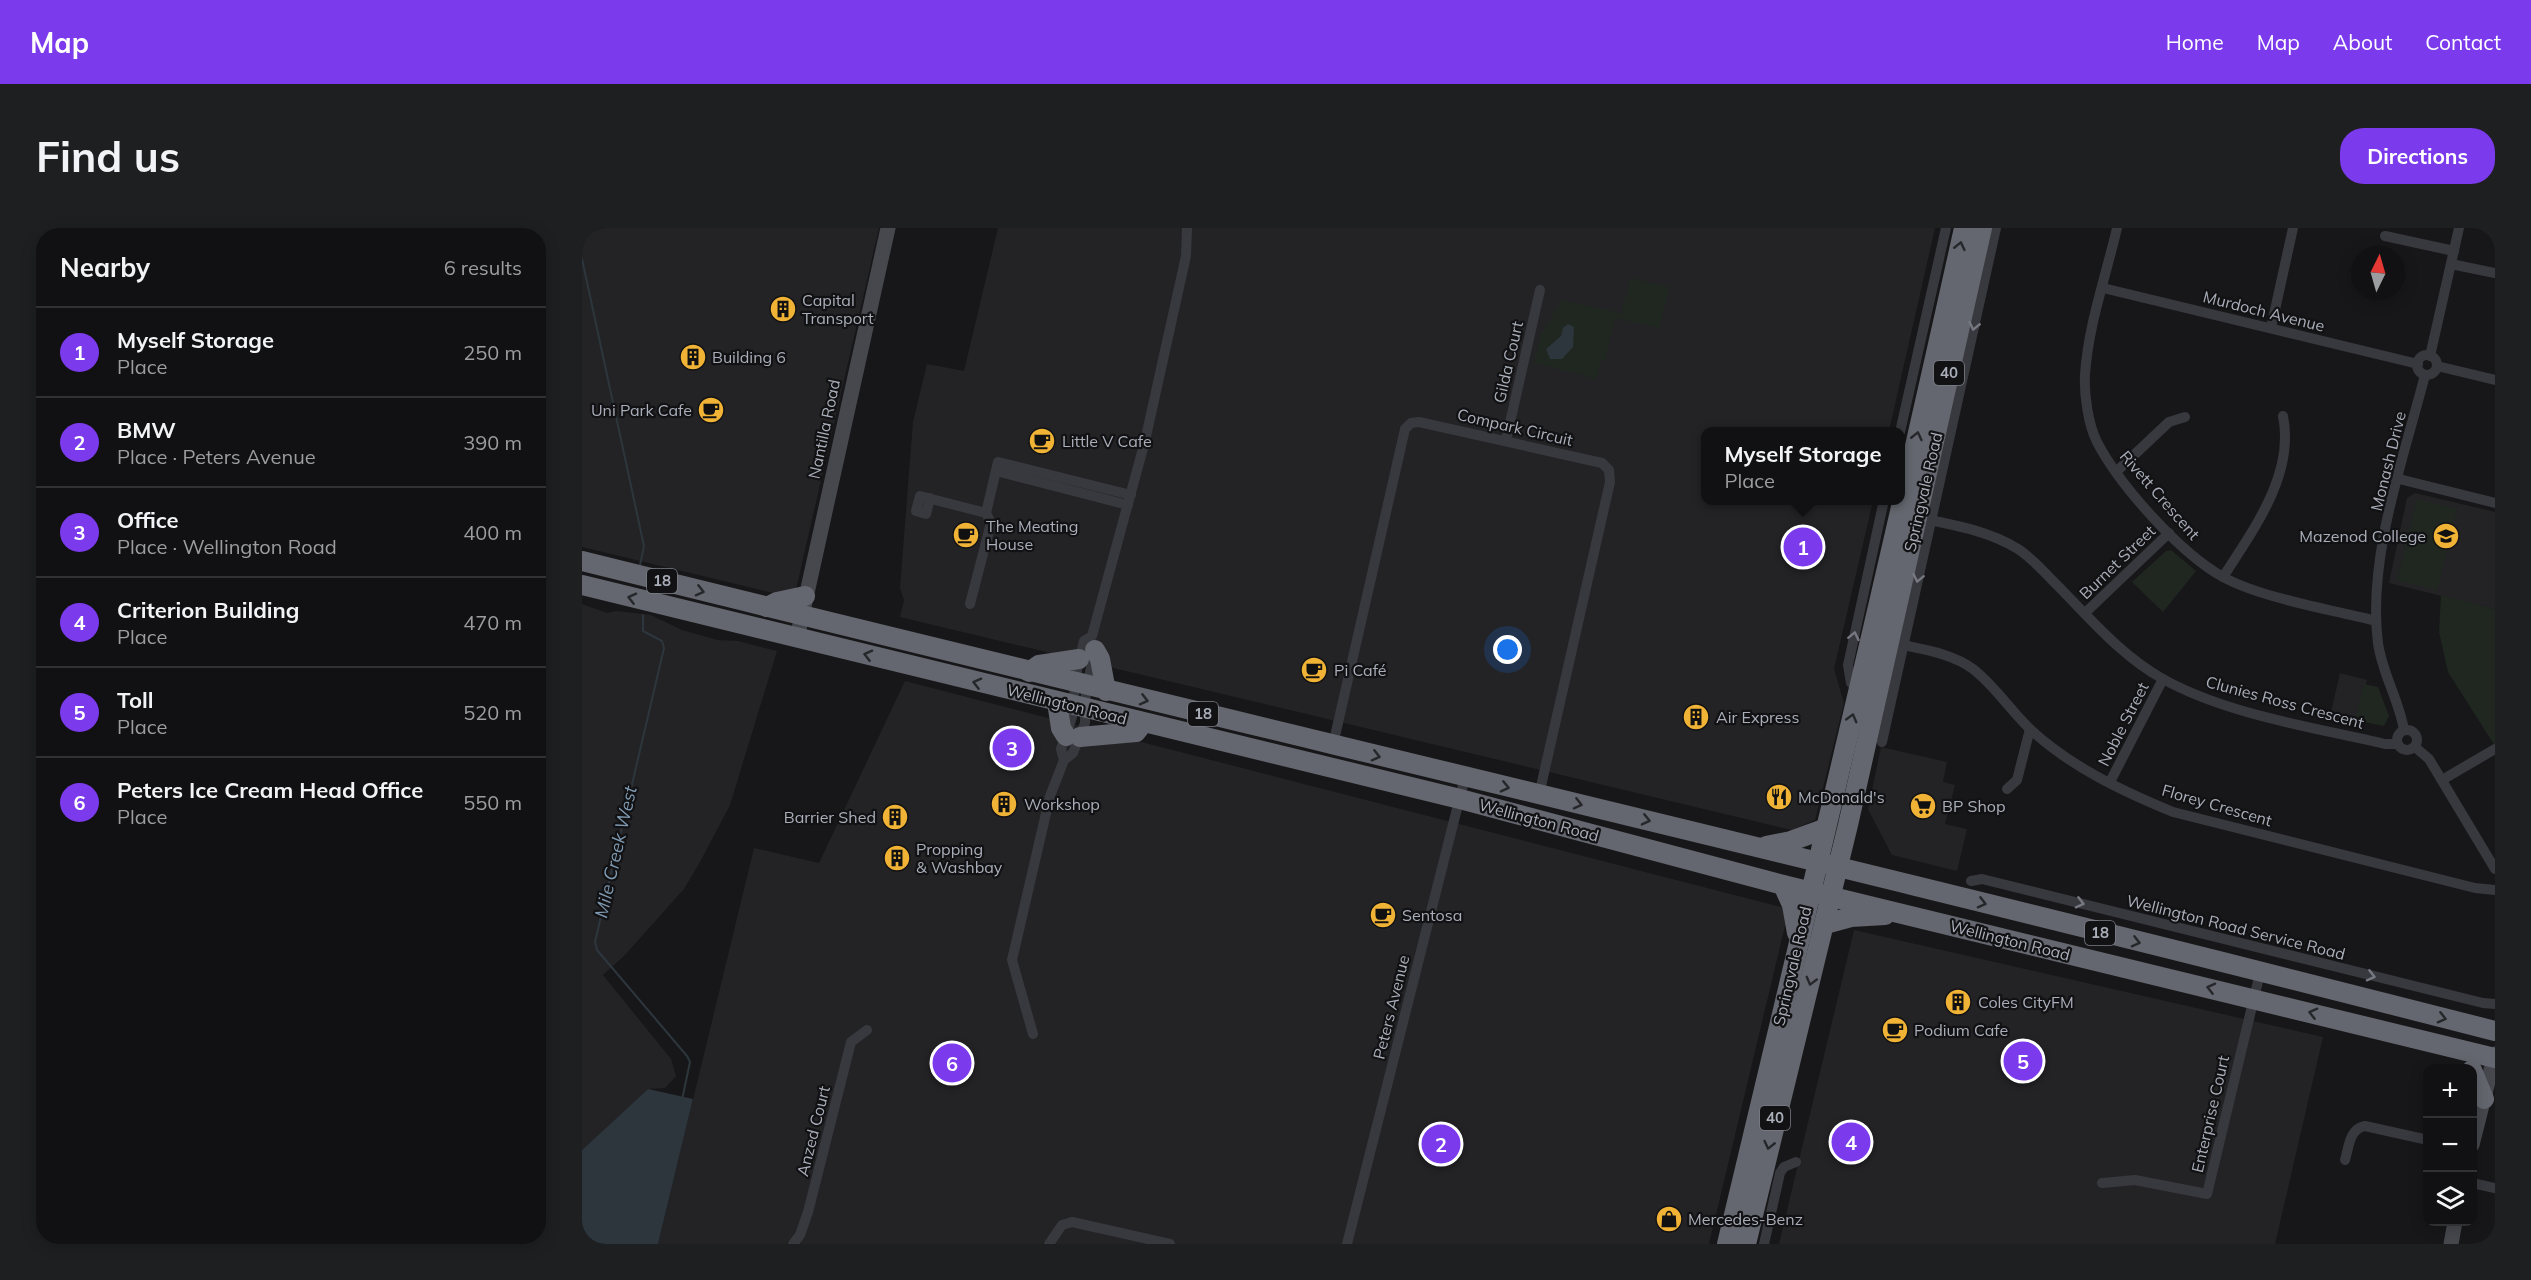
<!DOCTYPE html>
<meta charset="utf-8">
<style>
body{margin:0;font-family:Mulish,sans-serif;background:#1e1f21;color:#f1f3f6}
.controls{position:absolute;right:18px;bottom:18px;display:grid;overflow:hidden;border-radius:12px;box-shadow:0 3px 15px #0003}
.controls button{width:54px;height:54px;display:grid;place-items:center;padding:0;border:0;border-bottom:2px solid #303133;background:#111113;color:#f1f3f6;font:30px sans-serif}
.compass{position:absolute;left:1769px;top:18px;width:54px;height:54px;border-radius:50%;background:#111113;box-shadow:0 3px 15px #0003;rotate:5deg}
.you{position:absolute;left:926px;top:422px;width:21px;height:21px;margin:-15px;border:4px solid #fff;border-radius:50%;background:#1a73e8;box-shadow:0 0 0 9px #1a73e833}
.badge{display:grid;place-items:center;width:39px;height:39px;border-radius:50%;background:#7c3aed;color:#fff;font-size:20px;font-weight:700}
.pin{position:absolute;translate:-50% -50%;border:3px solid #fff;box-shadow:0 2px 6px #0006}
.popup{position:absolute;left:1119px;top:199px;width:204px;height:78px;box-sizing:border-box;display:grid;place-content:center;border-radius:12px;background:#111113;filter:drop-shadow(0 2px 4px #0005);font-size:20px;white-space:nowrap;color:#9c9da0}
.popup b{font-size:22px;color:#f1f3f6}
.popup::after{content:'';position:absolute;left:50%;top:100%;margin-left:-12px;border:12px solid transparent;border-top-color:#111113}
.list{margin:0;padding:0;list-style:none}
h2{display:flex;justify-content:space-between;align-items:center;height:78px;margin:0;padding:0 24px;font-size:26px}
h2 small{font-size:20px;font-weight:400;color:#9c9da0}
.list li{display:grid;grid-template-columns:39px 1fr auto;gap:18px;align-items:center;box-sizing:border-box;height:90px;padding:0 24px;border-top:2px solid #303133}
.list b{display:block;font-size:22px;white-space:nowrap}
.list p{margin:0;font-size:20px;white-space:nowrap;color:#9c9da0}
.list em{font-size:20px;font-style:normal;color:#9c9da0}
.icon{flex:none;width:33px;height:33px;fill:none;stroke:currentColor;stroke-width:2;stroke-linecap:round;stroke-linejoin:round}
.map{position:relative;flex:none;width:1913px;height:1016px;overflow:hidden;border-radius:24px}
header{display:flex;align-items:center;gap:36px;box-sizing:border-box;height:84px;padding:0 30px;background:#7c3aed;color:#fff}
header strong{font-size:28px}
nav{display:flex;gap:33px;margin-inline-start:auto;font-size:21px}
.intro{display:flex;align-items:center;justify-content:space-between;box-sizing:border-box;height:144px;padding:0 36px}
h1{margin:0;font-size:42px}
.button{padding:15px 27px;border-radius:24px;background:#7c3aed;color:#fff;font-size:21px;font-weight:700}
main{display:flex;gap:36px;padding:0 36px}
aside{flex:1;background:#111113;border-radius:24px;box-shadow:0 3px 15px #0003}
.map>svg:first-child{display:block}
.built{fill:#232326}
.green{fill:#1f2720}
.water{fill:#2d363d}
.lines{fill:none;stroke-linecap:round;stroke-linejoin:round}
.stream{stroke:#2d363d;stroke-width:2}
.street{stroke:#38393e;stroke-width:10}
.secondary{stroke:#46484e;stroke-width:15}
.highway{stroke:#64676f;stroke-width:20}
.oneway{stroke:#26272b}
.oneway2{stroke:#767982}
.labels{text-anchor:middle;stroke-width:4.5;stroke-linejoin:round;paint-order:stroke}
.shield{fill:#121214;stroke:#7c7f88;stroke-width:1.5}
.shield-label{font-size:15px;font-weight:bold;fill:#a9aeb9}
.poi-label{font-size:16px;fill:#a9aeb9;stroke:#121214;text-anchor:start}
.street-label{font-size:16px;fill:#a9aeb9;stroke:#121214}
.water-label{font-size:18px;font-style:italic;fill:#809bb3;stroke:#121214}
</style>
<header>
<strong>Map</strong>
<nav><a>Home</a><a>Map</a><a>About</a><a>Contact</a></nav>
</header>
<div class="intro"><h1>Find us</h1><a class="button">Directions</a></div>
<main>
<aside>
<h2>Nearby<small>6 results</small></h2>
<ul class="list">
<li><span class="badge">1</span><div><b>Myself Storage</b><p>Place</p></div><em>250 m</em></li>
<li><span class="badge">2</span><div><b>BMW</b><p>Place · Peters Avenue</p></div><em>390 m</em></li>
<li><span class="badge">3</span><div><b>Office</b><p>Place · Wellington Road</p></div><em>400 m</em></li>
<li><span class="badge">4</span><div><b>Criterion Building</b><p>Place</p></div><em>470 m</em></li>
<li><span class="badge">5</span><div><b>Toll</b><p>Place</p></div><em>520 m</em></li>
<li><span class="badge">6</span><div><b>Peters Ice Cream Head Office</b><p>Place</p></div><em>550 m</em></li>
</ul>
</aside>
<div class="map">
<svg width="1913" height="1016" viewBox="0 0 1913 1016">
<rect width="100%" height="100%" fill="#171719"/>
<!-- built -->
<g class="built">
<polygon points="0,0 297,0 212,370 0,319"/>
<polygon points="416,0 1353,0 1307,203 1124,204 1124,272 1291,273 1252,441 1262,475 1233,592 1210,602 318,389 322,372 318,360 331,194 345,136 382,143"/>
<polygon points="1833,265 1913,284 1913,381 1807,355 1825,270"/>
<polygon points="0,376 25,385 34,383 69,387 100,402 135,412 156,413 195,423 148,577 118,634 102,661 42,728 21,747 89,831 94,848 83,860 66,861 0,922"/>
<polygon points="1758,445 1785,452 1773,499 1747,493"/>
<polygon points="323,453 1207,681 1127,1016 76,1016 172,620 237,635"/>
<polygon points="1299,519 1365,534 1361,554 1373,557 1363,596 1385,601 1375,643 1310,627 1286,581"/>
<polygon points="1272,702 1741,809 1693,1016 1197,1016"/>
</g>
<!-- green -->
<g class="green">
<polygon points="1049,50 1088,59 1077,100 1033,90 1023,132 1019,131 1014,151 952,135 959,106 980,72 1039,85"/>
<polygon points="1835,271 1875,281 1855,362 1815,352"/>
<polygon points="1589,322 1614,343 1581,384 1550,354 1584,323"/>
<polygon points="1859,367 1913,381 1913,518 1866,444 1857,404"/>
<polygon points="1782,456 1796,459 1807,488 1802,498 1773,492"/>
</g>
<!-- water -->
<g class="water">
<polygon points="986,96 992,99 991,119 980,131 968,131 964,121 979,108 981,100"/>
<polygon points="66,861 111,871 76,1016 0,1016 0,922"/>
</g>
<g class="lines">
<!-- stream -->
<g class="stream">
<polyline points="0,31 62,318 58,337"/>
<polyline points="61,387 61,403 80,413 82,420 13,714 15,722 105,828 108,834 100,872"/>
</g>
<!-- street -->
<g class="street">
<path d="M 1535,0 C 1524,48 1506,98 1503,147 C 1502,166 1506,196 1515,214 C 1538,258 1598,325 1641,349 C 1679,370 1751,382 1794,393"/>
<polyline points="1803,8 1872,23"/>
<polyline points="1869,36 1913,45"/>
<polyline points="1521,60 1836,136"/>
<polyline points="1689,100 1711,0"/>
<circle cx="1845" cy="137" r="10"/>
<polyline points="1848,128 1877,0"/>
<polyline points="1855,138 1913,152"/>
<polyline points="1318,204 1364,0"/>
<polyline points="924,212 958,62"/>
<polyline points="414,243 546,277"/>
<polyline points="1534,244 1587,194 1603,189"/>
<polyline points="1817,251 1913,275"/>
<polyline points="348,270 344,286 334,283 338,268 404,285"/>
<path d="M 1332,289 C 1367,296 1406,302 1436,321 C 1450,330 1461,343 1473,355 C 1507,389 1538,427 1581,451 C 1646,487 1731,499 1803,516 L 1816,516"/>
<path d="M 1641,349 C 1671,302 1713,247 1701,188"/>
<polyline points="388,376 409,295 404,285 416,234 549,267"/>
<polyline points="1503,385 1587,305"/>
<path d="M 1321,417 C 1344,422 1371,426 1391,441 C 1413,458 1428,482 1448,501 C 1489,539 1540,563 1591,584 L 1893,660 L 1913,662"/>
<polyline points="1277,461 1269,455 1266,437 1302,272"/>
<circle cx="1825" cy="512" r="10"/>
<path d="M 1822,502 C 1817,472 1800,445 1796,415 C 1785,330 1822,229 1843,147"/>
<polyline points="1300,514 1414,0"/>
<polyline points="751,517 823,201 829,195 837,194 1020,235 1027,242 1028,254 957,567"/>
<polyline points="1833,519 1847,531 1913,641"/>
<polyline points="482,532 479,521 490,489 494,447 502,413 510,408 563,213 604,28 605,0"/>
<polyline points="1860,552 1913,521"/>
<polyline points="1528,554 1581,451"/>
<polyline points="1425,561 1435,552 1448,501"/>
<polyline points="1389,653 1400,651 1901,775 1913,776"/>
<polyline points="451,806 430,732 468,568 482,532 491,525 503,495 504,463 512,425"/>
<path d="M 1763,932 C 1767,919 1767,901 1783,898 L 1846,912"/>
<polyline points="1520,955 1553,952 1625,966 1678,745"/>
<polyline points="1890,955 1913,960"/>
<polyline points="211,1016 218,1007 226,984 269,814 285,802"/>
<polyline points="467,1016 480,997 490,994 588,1016"/>
<polyline points="765,1016 883,549"/>
<polyline points="1182,1016 1198,945 1202,939 1214,934"/>
</g>
<!-- secondary -->
<g class="secondary">
<polyline points="215,410 306,0"/>
<polyline points="1890,917 1913,826"/>
<polyline points="1869,1016 1873,994"/>
</g>
<!-- highway -->
<g class="highway">
<path d="M 0,333 C 637,491 1277,640 1913,803"/>
<polyline points="0,357 878,571 1201,657 1913,830"/>
<polyline points="185,379 195,374 223,368"/>
<polyline points="513,422 518,431 524,463"/>
<polyline points="447,444 457,437 497,431"/>
<polyline points="475,474 479,500 484,508"/>
<polyline points="498,509 554,504 561,495"/>
<polyline points="1184,618 1209,613 1242,601"/>
<polyline points="1201,657 1210,677 1215,705"/>
<polyline points="1243,696 1269,689 1303,687"/>
<polyline points="1890,842 1902,871"/>
<path d="M 1145,1016 C 1226,678 1307,339 1382,0"/>
<polyline points="1164,1016 1266,597 1400,0"/>
</g>
</g>
<!-- one-way arrows -->
<defs><path id="oneway-chevron" d="M-2-3.5L2.5 0L-2 3.5" fill="none" stroke-width="1.6" stroke-linecap="round" stroke-linejoin="round" transform="scale(1.5)"/></defs>
<g class="oneway">
<use href="#oneway-chevron" transform="translate(1378 18) rotate(-77)"/>
<use href="#oneway-chevron" transform="translate(1335 208) rotate(-77)"/>
<use href="#oneway-chevron" transform="translate(118 363) rotate(14)"/>
<use href="#oneway-chevron" transform="translate(50 370) rotate(-166)"/>
<use href="#oneway-chevron" transform="translate(286 427) rotate(-166)"/>
<use href="#oneway-chevron" transform="translate(395 455) rotate(-166)"/>
<use href="#oneway-chevron" transform="translate(562 472) rotate(14)"/>
<use href="#oneway-chevron" transform="translate(1270 490) rotate(-75)"/>
<use href="#oneway-chevron" transform="translate(794 528) rotate(14)"/>
<use href="#oneway-chevron" transform="translate(923 559) rotate(13)"/>
<use href="#oneway-chevron" transform="translate(996 576) rotate(14)"/>
<use href="#oneway-chevron" transform="translate(1064 592) rotate(13)"/>
<use href="#oneway-chevron" transform="translate(1400 675) rotate(14)"/>
<use href="#oneway-chevron" transform="translate(1554 714) rotate(14)"/>
<use href="#oneway-chevron" transform="translate(1229 753) rotate(105)"/>
<use href="#oneway-chevron" transform="translate(1629 760) rotate(-166)"/>
<use href="#oneway-chevron" transform="translate(1731 785) rotate(-166)"/>
<use href="#oneway-chevron" transform="translate(1860 790) rotate(14)"/>
<use href="#oneway-chevron" transform="translate(1187 917) rotate(103)"/>
</g>
<g class="oneway2">
<use href="#oneway-chevron" transform="translate(1392 98) rotate(103)"/>
<use href="#oneway-chevron" transform="translate(1336 350) rotate(102)"/>
<use href="#oneway-chevron" transform="translate(1272 408) rotate(-78)"/>
<use href="#oneway-chevron" transform="translate(1498 675) rotate(14)"/>
<use href="#oneway-chevron" transform="translate(1789 748) rotate(14)"/>
</g>
<!-- icons -->
<defs>
<symbol id="building-disc" viewBox="-11 -11 22 22"><circle r="9.5" fill="#f1b336" stroke="#121214"/><path d="M-4-6H4V6H1V3H-1V6H-4ZM-2.5-4.3h1.7v1.8h-1.7ZM.8-4.3h1.7v1.8H.8ZM-2.5-1h1.7V.8h-1.7ZM.8-1h1.7V.8H.8Z" fill="#111"/></symbol>
<symbol id="cafe-disc" viewBox="-11 -11 22 22"><circle r="9.5" fill="#f1b336" stroke="#121214"/><path d="M-5.5-4.5H6V0H3Q3 3.5 0 3.5H-2.5Q-5.5 3.5-5.5 0ZM3-3.2v2h1.7v-2ZM-6 4.5H4V6H-6Z" fill="#111"/></symbol>
<symbol id="school-disc" viewBox="-11 -11 22 22"><circle r="9.5" fill="#f1b336" stroke="#121214"/><path d="M0-5L7-2L0 1L-7-2ZM-4 1L0 2.5L4 1V4Q0 6-4 4Z" fill="#111"/></symbol>
<symbol id="restaurant-disc" viewBox="-11 -11 22 22"><circle r="9.5" fill="#f1b336" stroke="#121214"/><path d="M-5-6h1v4h1v-4h1v4h1v-4h1v5L-1.5 .5V6h-2V.5L-5-1ZM5-6V6H3V1.5H1.5Q1.5-4 5-6Z" fill="#111"/></symbol>
<symbol id="supermarket-disc" viewBox="-11 -11 22 22"><circle r="9.5" fill="#f1b336" stroke="#121214"/><path d="M-6-5.5h2.5l.6 2H6L4.5 2H-2.5L-4.4-4H-6ZM-1.5 3.2a1.3 1.3 0 1 0 .1 0ZM3 3.2a1.3 1.3 0 1 0 .1 0Z" fill="#111"/></symbol>
<symbol id="shop-disc" viewBox="-11 -11 22 22"><circle r="9.5" fill="#f1b336" stroke="#121214"/><path d="M-5-2.5h2.3a2.7 3.5 0 0 1 5.4 0H5L5.5 6h-11ZM-1.5-2.5h3a1.5 2.3 0 0 0-3 0Z" fill="#111"/></symbol>
</defs>
<g fill-rule="evenodd">
<use href="#building-disc" x="186" y="66" width="30" height="30"/>
<use href="#building-disc" x="96" y="114" width="30" height="30"/>
<use href="#cafe-disc" x="114" y="167" width="30" height="30"/>
<use href="#cafe-disc" x="445" y="198" width="30" height="30"/>
<use href="#cafe-disc" x="369" y="292" width="30" height="30"/>
<use href="#school-disc" x="1849" y="293" width="30" height="30"/>
<use href="#cafe-disc" x="717" y="427" width="30" height="30"/>
<use href="#building-disc" x="1099" y="474" width="30" height="30"/>
<use href="#restaurant-disc" x="1182" y="554" width="30" height="30"/>
<use href="#building-disc" x="407" y="561" width="30" height="30"/>
<use href="#supermarket-disc" x="1326" y="563" width="30" height="30"/>
<use href="#building-disc" x="298" y="574" width="30" height="30"/>
<use href="#building-disc" x="300" y="615" width="30" height="30"/>
<use href="#cafe-disc" x="786" y="672" width="30" height="30"/>
<use href="#building-disc" x="1361" y="759" width="30" height="30"/>
<use href="#cafe-disc" x="1298" y="787" width="30" height="30"/>
<use href="#shop-disc" x="1072" y="976" width="30" height="30"/>
</g>
<g class="labels">
<!-- shield labels -->
<g class="shield">
<rect x="1352" y="133" width="30" height="24" rx="4.5"/>
<rect x="65" y="341" width="30" height="24" rx="4.5"/>
<rect x="606" y="474" width="30" height="24" rx="4.5"/>
<rect x="1503" y="693" width="30" height="24" rx="4.5"/>
<rect x="1178" y="878" width="30" height="24" rx="4.5"/>
</g>
<g class="shield-label">
<text x="1367" y="150">40</text>
<text x="80" y="358">18</text>
<text x="621" y="491">18</text>
<text x="1518" y="710">18</text>
<text x="1193" y="895">40</text>
</g>
<!-- poi labels -->
<g class="poi-label">
<text x="220" y="78">Capital<tspan x="220" dy="18">Transport</tspan></text>
<text x="130" y="135">Building 6</text>
<text x="110" y="188" text-anchor="end">Uni Park Cafe</text>
<text x="480" y="219">Little V Cafe</text>
<text x="404" y="304">The Meating<tspan x="404" dy="18">House</tspan></text>
<text x="1844" y="314" text-anchor="end">Mazenod College</text>
<text x="752" y="448">Pi Café</text>
<text x="1134" y="495">Air Express</text>
<text x="1216" y="575">McDonald's</text>
<text x="442" y="582">Workshop</text>
<text x="1360" y="584">BP Shop</text>
<text x="294" y="595" text-anchor="end">Barrier Shed</text>
<text x="334" y="627">Propping<tspan x="334" dy="18">&amp; Washbay</tspan></text>
<text x="820" y="693">Sentosa</text>
<text x="1396" y="780">Coles CityFM</text>
<text x="1332" y="808">Podium Cafe</text>
<text x="1106" y="997">Mercedes-Benz</text>
</g>
<!-- street labels -->
<g class="street-label">
<text transform="translate(1682 83) rotate(14)" y="6">Murdoch Avenue</text>
<text transform="translate(926 134) rotate(-77)" y="6">Gilda Court</text>
<text transform="translate(933 199) rotate(13)" y="6">Compark Circuit</text>
<text transform="translate(242 201) rotate(-78)" y="6">Nantilla Road</text>
<text transform="translate(1806 233) rotate(-76)" y="6">Monash Drive</text>
<text transform="translate(1341 264) rotate(-77)" y="6">Springvale Road</text>
<text transform="translate(1578 267) rotate(49)" y="6">Rivett Crescent</text>
<text transform="translate(1535 334) rotate(-44)" y="6">Burnet Street</text>
<text transform="translate(1703 474) rotate(15)" y="6">Clunies Ross Crescent</text>
<text transform="translate(485 476) rotate(14)" y="6">Wellington Road</text>
<text transform="translate(1541 496) rotate(-63)" y="6">Noble Street</text>
<text transform="translate(1635 577) rotate(16)" y="6">Florey Crescent</text>
<text transform="translate(957 592) rotate(15)" y="6">Wellington Road</text>
<text transform="translate(1654 699) rotate(14)" y="6">Wellington Road Service Road</text>
<text transform="translate(1428 712) rotate(14)" y="6">Wellington Road</text>
<text transform="translate(1210 738) rotate(-77)" y="6">Springvale Road</text>
<text transform="translate(809 779) rotate(-76)" y="6">Peters Avenue</text>
<text transform="translate(1628 886) rotate(-77)" y="6">Enterprise Court</text>
<text transform="translate(231 903) rotate(-76)" y="6">Anzed Court</text>
</g>
<!-- water labels -->
<g class="water-label">
<text transform="translate(34 624) rotate(-77)" y="6">Mile Creek West</text>
</g>
</g>
</svg>
<div class="controls">
<button>+</button>
<button>−</button>
<button><svg class="icon" aria-label="layers" viewBox="0 0 24 24"><path d="M12 4l9 5-9 5-9-5zM3 14l9 5 9-5"/></svg></button>
</div>
<svg class="compass" viewBox="-18 -18 36 36"><path d="M0-13l5 13h-10z" fill="#e53935"/><path d="M0 13l5-13h-10z" fill="#9c9da0"/></svg>
<div class="you"></div>
<div class="pin badge" style="left:1221px;top:319px">1</div>
<div class="popup"><b>Myself Storage</b>Place</div>
<div class="pin badge" style="left:859px;top:916px">2</div>
<div class="pin badge" style="left:430px;top:520px">3</div>
<div class="pin badge" style="left:1269px;top:914px">4</div>
<div class="pin badge" style="left:1441px;top:833px">5</div>
<div class="pin badge" style="left:370px;top:835px">6</div>
</div>
</main>
